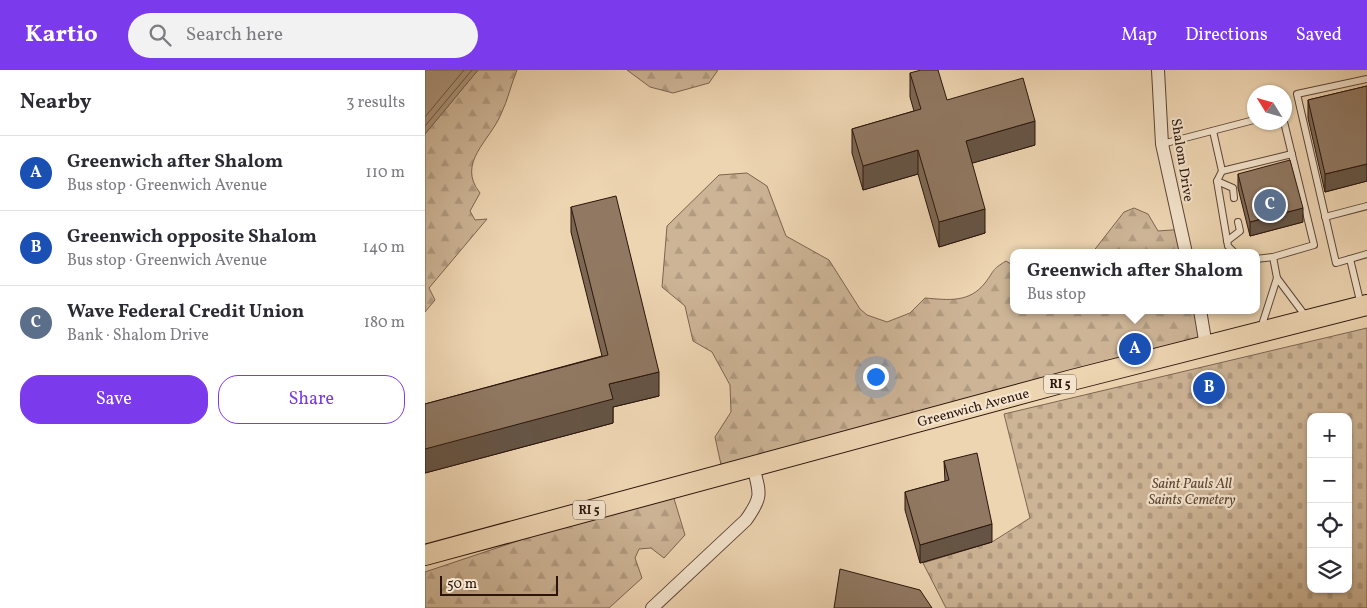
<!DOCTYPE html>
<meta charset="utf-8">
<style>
body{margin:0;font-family:Vollkorn,serif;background:#f2f2f3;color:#2b2b33}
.controls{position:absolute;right:15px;bottom:15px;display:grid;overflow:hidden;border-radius:10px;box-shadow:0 1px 4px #0004}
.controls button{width:45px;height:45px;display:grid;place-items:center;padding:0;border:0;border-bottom:1px solid #e1e1e2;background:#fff;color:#2b2b33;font:25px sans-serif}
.compass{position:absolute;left:822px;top:15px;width:45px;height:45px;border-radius:50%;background:#fff;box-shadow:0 1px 4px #0004;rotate:307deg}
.scale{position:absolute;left:15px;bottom:12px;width:118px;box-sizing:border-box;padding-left:5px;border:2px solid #2a140b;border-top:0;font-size:14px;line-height:18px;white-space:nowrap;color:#2a140b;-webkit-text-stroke:4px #f4e4cd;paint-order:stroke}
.you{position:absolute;left:450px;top:306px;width:18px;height:18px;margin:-12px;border:4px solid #fff;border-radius:50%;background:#1a73e8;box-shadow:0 0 0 8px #1a73e833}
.badge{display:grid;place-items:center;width:32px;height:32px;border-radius:50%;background:#7c3aed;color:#fff;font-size:16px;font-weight:700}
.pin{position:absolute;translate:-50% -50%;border:2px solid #fff;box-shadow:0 1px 5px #0006}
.popup{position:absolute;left:585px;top:179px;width:250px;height:65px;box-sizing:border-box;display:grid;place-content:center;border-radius:10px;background:#fff;filter:drop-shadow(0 1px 4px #0005);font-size:16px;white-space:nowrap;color:#7c7c81}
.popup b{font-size:19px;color:#2b2b33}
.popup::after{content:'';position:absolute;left:50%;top:100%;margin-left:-10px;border:10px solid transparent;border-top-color:#fff}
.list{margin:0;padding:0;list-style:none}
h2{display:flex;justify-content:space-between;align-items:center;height:65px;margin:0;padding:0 20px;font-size:21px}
h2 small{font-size:16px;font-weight:400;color:#7c7c81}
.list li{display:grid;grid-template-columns:32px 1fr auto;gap:15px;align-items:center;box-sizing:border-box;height:75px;padding:0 20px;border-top:1px solid #e1e1e2}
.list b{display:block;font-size:19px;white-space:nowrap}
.list p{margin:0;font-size:16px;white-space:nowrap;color:#7c7c81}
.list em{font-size:16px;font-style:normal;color:#7c7c81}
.actions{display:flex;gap:10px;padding:15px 20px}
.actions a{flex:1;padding:11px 0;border:1px solid #7c3aed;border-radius:20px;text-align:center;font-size:18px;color:#7c3aed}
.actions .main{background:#7c3aed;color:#fff}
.icon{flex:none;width:28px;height:28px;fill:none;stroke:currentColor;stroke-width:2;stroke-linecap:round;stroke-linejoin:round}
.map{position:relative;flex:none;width:942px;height:538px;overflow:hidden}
header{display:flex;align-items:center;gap:30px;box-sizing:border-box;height:70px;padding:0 25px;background:#7c3aed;color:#fff}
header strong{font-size:24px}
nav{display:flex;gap:28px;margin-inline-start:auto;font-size:18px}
.search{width:350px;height:45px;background:#f2f2f3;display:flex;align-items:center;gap:12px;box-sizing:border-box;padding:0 18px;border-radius:28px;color:#7c7c81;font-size:19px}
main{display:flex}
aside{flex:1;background:#fff}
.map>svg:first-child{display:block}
.forest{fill:url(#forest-firs);stroke:#7c6450}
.cemetery{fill:url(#cemetery-stones);stroke:#7c6450;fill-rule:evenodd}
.water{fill:#ab9379;stroke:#77604d}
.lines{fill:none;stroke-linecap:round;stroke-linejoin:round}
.shore{stroke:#6a5442;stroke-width:1}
.lane-casing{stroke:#5b4435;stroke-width:8}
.street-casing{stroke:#5b4435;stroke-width:14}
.primary-casing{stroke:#2a140b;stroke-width:22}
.lane{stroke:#f4e4cd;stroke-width:6}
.street{stroke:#f4e4cd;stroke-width:12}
.primary{stroke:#eed5b2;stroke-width:20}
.wall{fill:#7c6754;stroke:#2a140b}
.shaded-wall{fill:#655445;stroke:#2a140b}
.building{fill:#907862;stroke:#2a140b}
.labels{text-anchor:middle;stroke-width:4.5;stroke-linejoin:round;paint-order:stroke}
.shield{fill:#f4e4cd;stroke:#675245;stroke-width:1}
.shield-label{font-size:12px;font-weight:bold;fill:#2a140b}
.street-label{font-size:14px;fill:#2a140b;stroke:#f4e4cd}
.park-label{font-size:14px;font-style:italic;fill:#5b4435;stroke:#f4e4cd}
</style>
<header>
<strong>Kartio</strong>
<div class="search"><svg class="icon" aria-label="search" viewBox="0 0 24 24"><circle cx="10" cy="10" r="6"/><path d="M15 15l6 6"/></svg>Search here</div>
<nav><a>Map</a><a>Directions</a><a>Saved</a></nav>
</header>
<main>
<aside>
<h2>Nearby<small>3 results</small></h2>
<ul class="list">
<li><span class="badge" style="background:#1a4fb4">A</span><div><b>Greenwich after Shalom</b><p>Bus stop · Greenwich Avenue</p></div><em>110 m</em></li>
<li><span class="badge" style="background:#1a4fb4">B</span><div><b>Greenwich opposite Shalom</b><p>Bus stop · Greenwich Avenue</p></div><em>140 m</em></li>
<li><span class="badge" style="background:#5c6f8a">C</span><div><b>Wave Federal Credit Union</b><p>Bank · Shalom Drive</p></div><em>180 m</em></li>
</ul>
<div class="actions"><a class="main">Save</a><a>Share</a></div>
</aside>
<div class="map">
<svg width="942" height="538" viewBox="0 0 942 538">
<defs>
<pattern id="forest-firs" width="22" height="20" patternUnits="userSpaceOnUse" patternTransform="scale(1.25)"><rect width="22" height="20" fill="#cdb496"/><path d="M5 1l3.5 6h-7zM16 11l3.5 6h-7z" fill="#b09a80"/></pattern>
<pattern id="cemetery-stones" width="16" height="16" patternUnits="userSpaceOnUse" patternTransform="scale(1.25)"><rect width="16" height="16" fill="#cdb496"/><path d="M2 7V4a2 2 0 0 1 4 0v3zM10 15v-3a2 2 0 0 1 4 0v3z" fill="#b09a80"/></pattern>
</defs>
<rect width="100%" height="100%" fill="#eed5b2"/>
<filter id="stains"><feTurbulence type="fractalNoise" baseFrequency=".004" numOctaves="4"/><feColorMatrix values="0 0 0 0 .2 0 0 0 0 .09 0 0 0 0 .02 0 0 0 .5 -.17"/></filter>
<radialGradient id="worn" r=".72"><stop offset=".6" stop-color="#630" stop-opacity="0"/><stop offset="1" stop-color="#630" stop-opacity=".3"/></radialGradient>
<!-- forest -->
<g class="forest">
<path d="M 53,0 L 92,0 C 86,14 83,30 76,44 C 65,71 31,93 55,123 L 45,141 L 50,150 L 62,149 L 4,218 L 10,230 L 0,242 L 0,64 Z"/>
<polygon points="202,0 293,0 284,13 248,23 225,17"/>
<path d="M 322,103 L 342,116 L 361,166 L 404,190 L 435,239 L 442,245 L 462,252 L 485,243 L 500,228 C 524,230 544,233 560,213 C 570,200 566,200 581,191 L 589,196 L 589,240 L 775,240 L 780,273 L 298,404 L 290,367 L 306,342 L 305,315 L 287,282 L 268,271 L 260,236 L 237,217 L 242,156 L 294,105 Z"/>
<polygon points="709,138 723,144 733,161 760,159 765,183 667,183 699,142"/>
<polygon points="247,422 260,465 239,488 226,478 214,479 210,488 217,508 184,538 0,538 0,502 224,427"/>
</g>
<!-- cemetery -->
<path class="cemetery" d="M 942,258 L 942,538 L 521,538 L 498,493 L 567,472 L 605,448 L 579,344 ZM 886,347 L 923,347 L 923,519 L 886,519 Z"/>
<!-- water -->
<polygon class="water" points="0,0 53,0 0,64"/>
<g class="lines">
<!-- shore -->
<g class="shore">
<polyline points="0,47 39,0"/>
<polyline points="0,56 47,0"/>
</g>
<defs>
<g id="lane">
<polyline points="942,9 872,24 911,193 942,184"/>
<polyline points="788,61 797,101 792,111 803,176 810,183"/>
<polyline points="737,74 829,50"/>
<polyline points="797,101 867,84"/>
<polyline points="792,111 808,118 809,128"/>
<polyline points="900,147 942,136"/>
<polyline points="802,171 815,161 813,152"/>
<polyline points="831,189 848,187"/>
<polyline points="925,189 936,235"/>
<polyline points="852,208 848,187 889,175 859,52"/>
<polyline points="836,258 852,208 882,248"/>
</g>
<g id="street">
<polyline points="733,0 737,74 761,183"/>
<polyline points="775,240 781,276"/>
<path d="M 227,538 L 321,450 C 338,426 335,424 328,396"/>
</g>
<polyline id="primary" points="0,485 647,310 942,235"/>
</defs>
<!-- lane casing -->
<use href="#lane" class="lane-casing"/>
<!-- street casing -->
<use href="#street" class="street-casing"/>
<!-- primary casing -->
<use href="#primary" class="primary-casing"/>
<!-- lane -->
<use href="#lane" class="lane"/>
<!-- street -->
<use href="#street" class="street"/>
<!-- primary -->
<use href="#primary" class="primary"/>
</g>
<!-- wall -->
<g class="wall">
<polygon points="485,3 522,30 610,75 547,93 560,163 514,177 493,104 438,120 427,83 427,59 489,41 485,27"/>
<polygon points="942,16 942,111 900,122 883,48 883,30"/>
<polygon points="813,104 878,152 825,166 813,118"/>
<polygon points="146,137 234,326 188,337 188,353 0,403 0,334 177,286 146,162"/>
<polygon points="519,391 567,472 495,493 480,440 480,422 520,411"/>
</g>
<!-- shaded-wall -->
<g class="shaded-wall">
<polygon points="610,51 610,75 541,95 541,71"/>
<polygon points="493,80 493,104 438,120 438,96"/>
<polygon points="942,94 942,111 900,122 900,104"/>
<polygon points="878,138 878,152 825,166 825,152"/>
<polygon points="560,139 560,163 514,177 514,152"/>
<polygon points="234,302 234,326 188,337 188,353 0,403 0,379 184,314"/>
<polygon points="567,454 567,472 495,493 495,475"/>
</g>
<!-- building -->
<g class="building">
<polygon points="496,0 513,0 522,30 598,8 610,51 541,71 560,139 514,152 493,80 438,96 427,59 496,39 485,3"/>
<polygon points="942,16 942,94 900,104 883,30"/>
<polygon points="865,90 878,138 825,152 813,104"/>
<polygon points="191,126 234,302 184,314 188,329 0,379 0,334 183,285 146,137"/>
<polygon points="552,383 567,454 495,475 480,422 524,410 519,391"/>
<polygon points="415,499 495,520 507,538 409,538"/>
</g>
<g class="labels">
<!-- shield labels -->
<g class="shield">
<rect x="619" y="304.5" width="32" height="19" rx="4"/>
<rect x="148" y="430.5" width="32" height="19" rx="4"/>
</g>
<g class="shield-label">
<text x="635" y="318">RI 5</text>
<text x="164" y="444">RI 5</text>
</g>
<!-- street labels -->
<g class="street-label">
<text transform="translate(758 90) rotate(81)" y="5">Shalom Drive</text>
<text transform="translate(548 337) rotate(-15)" y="5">Greenwich Avenue</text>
</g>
<!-- park labels -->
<g class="park-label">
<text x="767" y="418">Saint Pauls All<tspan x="767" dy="16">Saints Cemetery</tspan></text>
</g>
</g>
<rect width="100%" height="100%" filter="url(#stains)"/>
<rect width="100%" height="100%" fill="url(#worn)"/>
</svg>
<div class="controls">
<button>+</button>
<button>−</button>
<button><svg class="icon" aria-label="locate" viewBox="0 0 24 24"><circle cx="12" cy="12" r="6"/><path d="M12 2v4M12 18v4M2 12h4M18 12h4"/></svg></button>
<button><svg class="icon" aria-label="layers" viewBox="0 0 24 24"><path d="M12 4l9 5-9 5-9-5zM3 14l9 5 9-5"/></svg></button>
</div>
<svg class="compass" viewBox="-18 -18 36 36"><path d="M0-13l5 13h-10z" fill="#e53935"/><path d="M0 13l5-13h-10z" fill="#7c7c81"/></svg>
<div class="scale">50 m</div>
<div class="you"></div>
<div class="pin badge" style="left:710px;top:279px;background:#1a4fb4">A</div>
<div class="popup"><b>Greenwich after Shalom</b>Bus stop</div>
<div class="pin badge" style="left:784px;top:318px;background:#1a4fb4">B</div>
<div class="pin badge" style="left:845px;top:135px;background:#5c6f8a">C</div>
</div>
</main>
